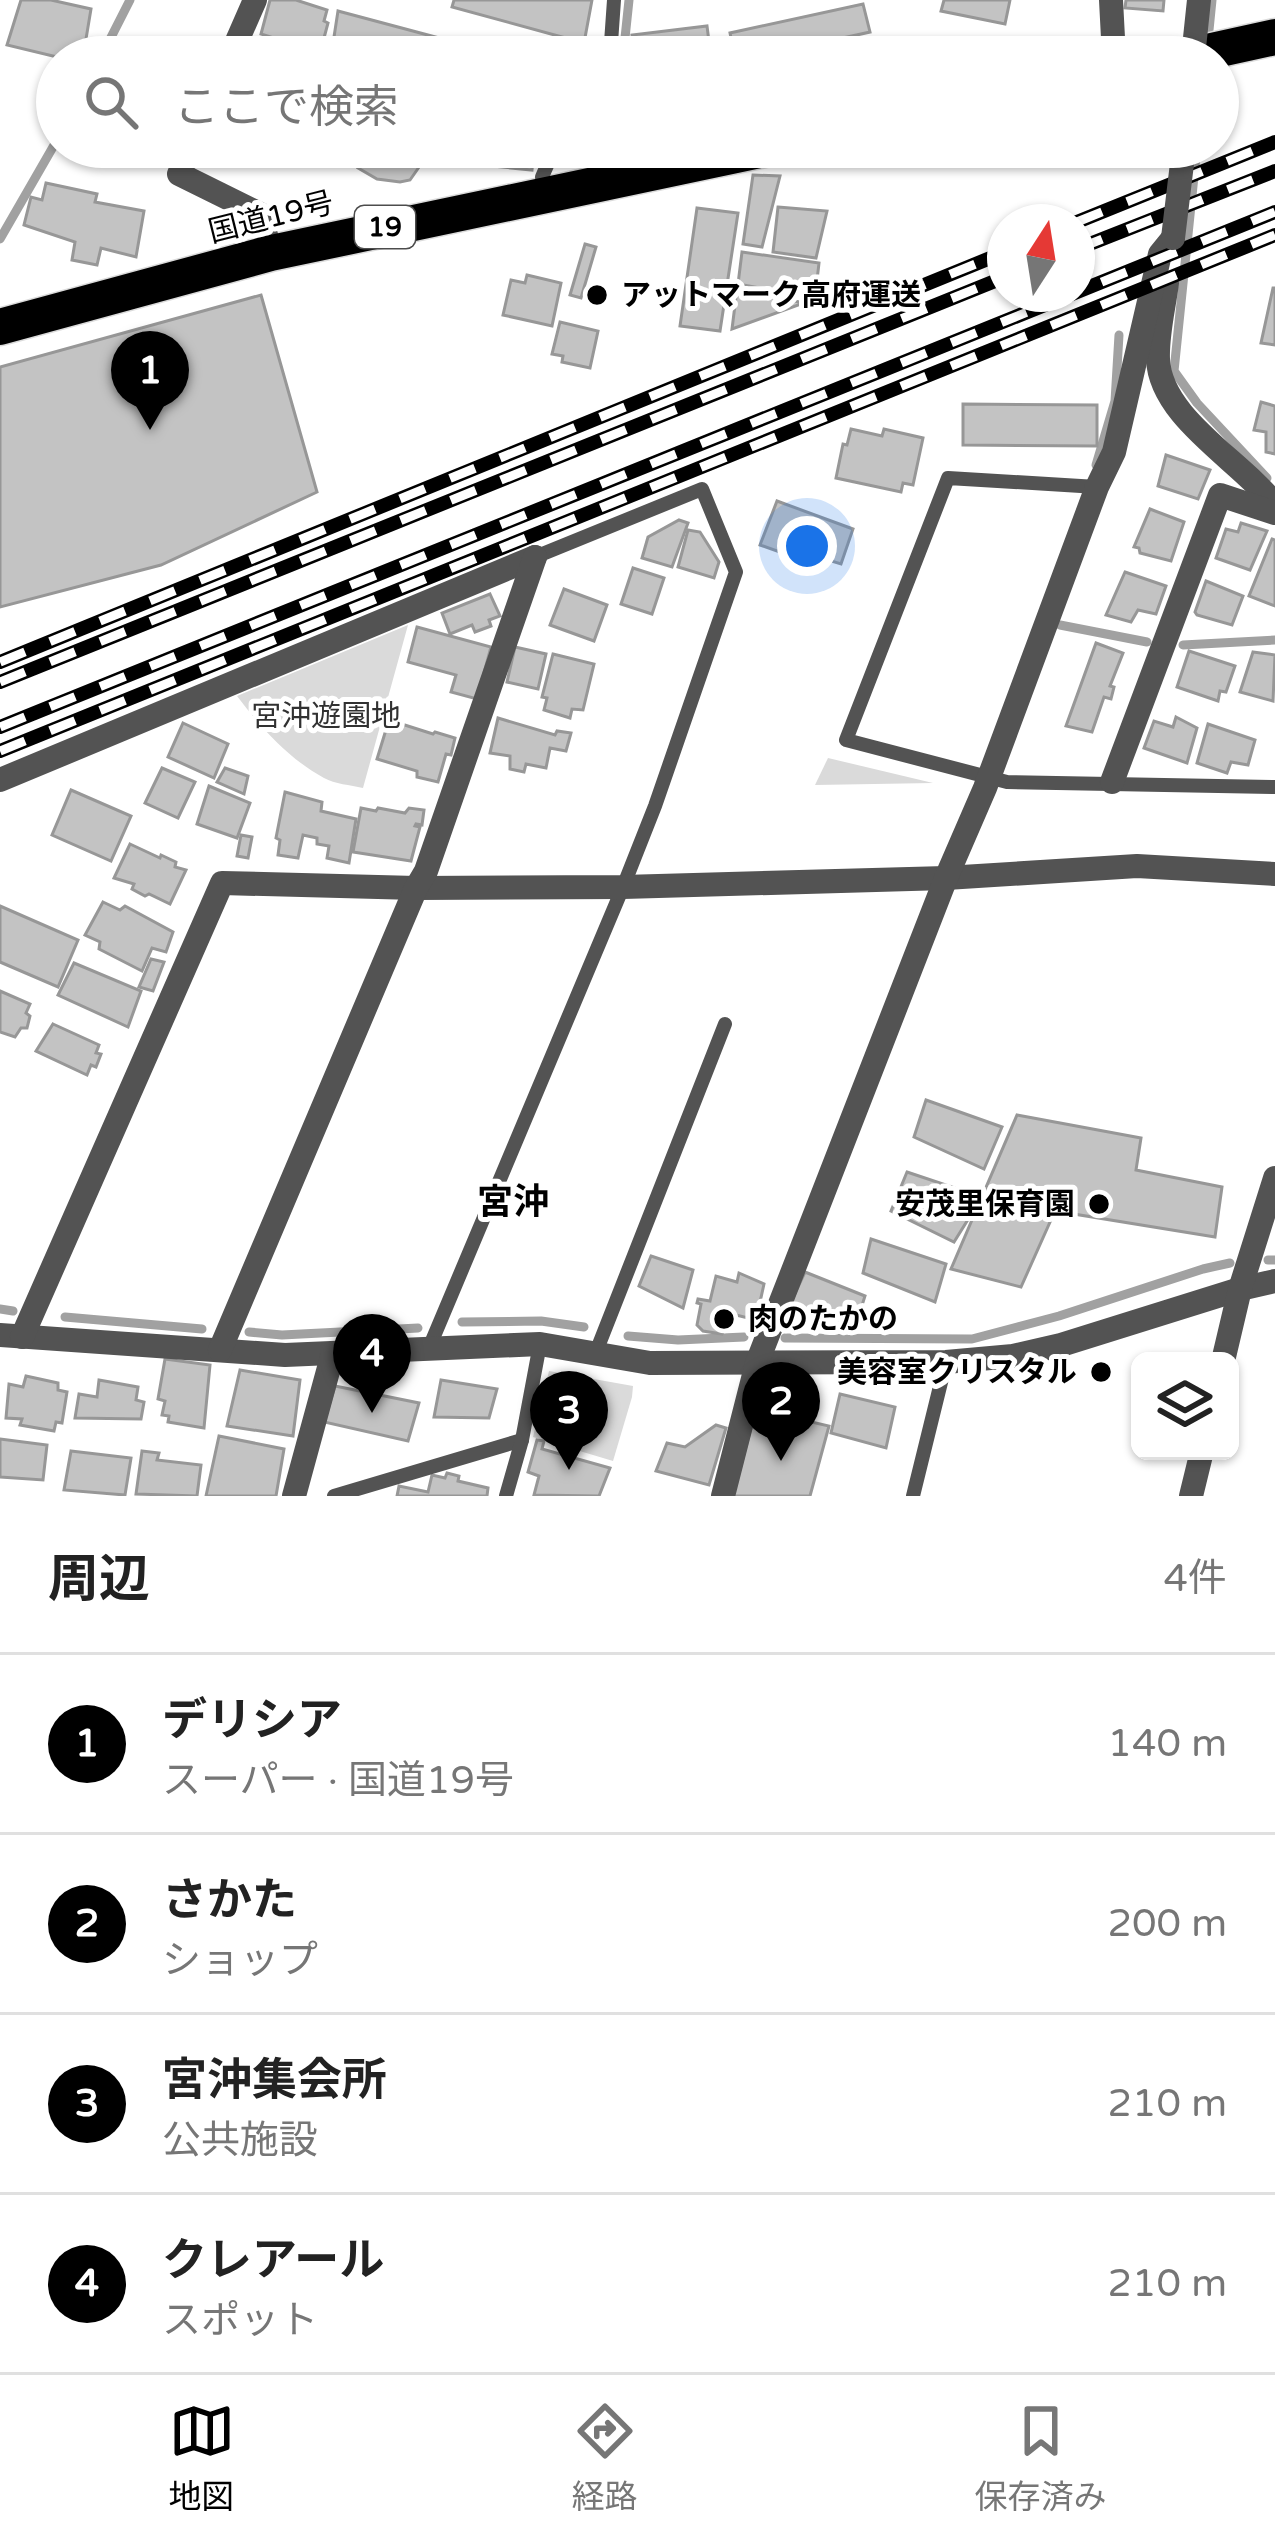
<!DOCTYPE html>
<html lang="ja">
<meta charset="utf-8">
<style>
body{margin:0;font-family:"Varela Round","Noto Sans JP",sans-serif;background:#f2f2f2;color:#222}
.controls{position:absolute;right:36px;bottom:36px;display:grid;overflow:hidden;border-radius:18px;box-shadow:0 3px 9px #0004}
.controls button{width:108px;height:108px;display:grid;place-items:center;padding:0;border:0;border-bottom:3px solid #e0e0e0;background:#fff;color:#222;font:60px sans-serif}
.compass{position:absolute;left:987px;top:204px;width:108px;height:108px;border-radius:50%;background:#fff;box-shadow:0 3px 9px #0004;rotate:12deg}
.you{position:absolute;left:807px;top:546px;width:42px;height:42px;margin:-30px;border:9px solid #fff;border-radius:50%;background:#1a73e8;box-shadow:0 0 0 18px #1a73e833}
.badge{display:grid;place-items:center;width:78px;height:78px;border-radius:50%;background:#000;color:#fff;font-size:39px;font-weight:700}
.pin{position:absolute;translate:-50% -99px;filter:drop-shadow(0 3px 6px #0008)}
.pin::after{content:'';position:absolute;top:63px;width:42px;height:36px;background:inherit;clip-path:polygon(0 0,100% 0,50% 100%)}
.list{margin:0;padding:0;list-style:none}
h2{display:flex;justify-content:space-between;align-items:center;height:156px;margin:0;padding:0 48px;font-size:51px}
h2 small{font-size:39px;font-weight:400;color:#767676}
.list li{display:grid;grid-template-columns:78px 1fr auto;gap:36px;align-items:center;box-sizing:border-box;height:180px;padding:0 48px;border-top:3px solid #e0e0e0}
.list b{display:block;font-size:45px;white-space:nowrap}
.list p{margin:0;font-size:39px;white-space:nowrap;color:#767676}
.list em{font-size:39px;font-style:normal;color:#767676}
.icon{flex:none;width:66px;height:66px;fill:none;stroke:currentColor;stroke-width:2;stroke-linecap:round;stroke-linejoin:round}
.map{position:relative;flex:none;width:1275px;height:1496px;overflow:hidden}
.search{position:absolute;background:#fff;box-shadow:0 3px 9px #0004;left:36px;right:36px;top:36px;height:132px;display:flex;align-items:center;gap:30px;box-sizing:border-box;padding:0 42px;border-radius:66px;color:#767676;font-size:45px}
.sheet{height:876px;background:#fff}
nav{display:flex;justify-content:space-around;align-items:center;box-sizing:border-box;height:168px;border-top:3px solid #e0e0e0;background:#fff;font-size:33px;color:#767676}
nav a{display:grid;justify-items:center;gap:6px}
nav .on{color:#000}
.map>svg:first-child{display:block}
.green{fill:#dadada}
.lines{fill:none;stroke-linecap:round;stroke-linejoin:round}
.stream{stroke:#a1a1a1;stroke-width:9}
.building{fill:#c3c3c3;stroke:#979797;stroke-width:3}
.highway-casing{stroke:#dbdbdb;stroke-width:39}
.lane{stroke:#535353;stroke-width:14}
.street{stroke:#535353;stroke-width:24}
.highway{stroke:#000;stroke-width:36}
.rail-casing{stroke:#000;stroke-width:14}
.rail{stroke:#fff;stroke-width:9;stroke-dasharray:27;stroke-linecap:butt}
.street-bridge{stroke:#535353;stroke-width:24}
.poi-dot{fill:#000;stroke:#fff;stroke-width:4.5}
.labels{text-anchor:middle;stroke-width:10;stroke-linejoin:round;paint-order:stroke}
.shield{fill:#fff;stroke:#4c4c4c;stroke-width:3}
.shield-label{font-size:27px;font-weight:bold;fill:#000}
.street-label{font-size:30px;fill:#000;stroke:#fff}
.poi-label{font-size:30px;font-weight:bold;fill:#000;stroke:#fff;text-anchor:start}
.park-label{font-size:30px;fill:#313131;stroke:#fff}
.quarter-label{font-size:36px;font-weight:bold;fill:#000;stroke:#fff}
</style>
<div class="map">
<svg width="1275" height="1496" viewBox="0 0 1275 1496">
<rect width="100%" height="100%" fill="#fff"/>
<!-- green -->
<g class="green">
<path d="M 408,625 L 363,788 C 350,785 335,784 324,778 C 289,759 261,728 237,696 Z"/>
<polygon points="828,758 933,783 815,785"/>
<polygon points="549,1371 633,1386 632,1397 613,1461 533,1437"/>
</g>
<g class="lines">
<!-- stream -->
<g class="stream">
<polyline points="1208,40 1212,0"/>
<polyline points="101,57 130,0"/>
<polyline points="623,57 629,0"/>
<polyline points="1197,147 1174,371 1197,403 1267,478"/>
<polyline points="0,239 57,140"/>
<polyline points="1096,465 1115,401 1119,335"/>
<polyline points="1060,625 1147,642"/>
<polyline points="1183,645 1275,640"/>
<polyline points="1268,1260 1275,1260"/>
<polyline points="0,1309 13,1311"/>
<polyline points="65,1317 202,1329"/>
<polyline points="462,1322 541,1321 584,1327"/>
<polyline points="249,1332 282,1335 418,1328"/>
<polyline points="628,1336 678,1340 744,1337"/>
<polyline points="785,1338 972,1339 1059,1316 1203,1269 1230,1263"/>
</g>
</g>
<!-- building -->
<g class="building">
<polygon points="21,0 51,0 91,9 83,57 57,57 7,45"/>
<polygon points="270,0 296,0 327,10 324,21 328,23 320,53 261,34"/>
<polygon points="454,0 592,0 584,43 452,7"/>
<polygon points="944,0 1010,0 1005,24 941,11"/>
<polygon points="1126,0 1164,0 1163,11 1125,8"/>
<polygon points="863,4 870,32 843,38 846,57 735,57 730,33"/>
<polygon points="338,11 499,54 497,57 344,57 332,50"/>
<polygon points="707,26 711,57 635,57 632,35"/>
<polygon points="101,147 136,147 129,161 101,149"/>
<polygon points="366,147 433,147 410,180 400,182 377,179 358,168 369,149"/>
<polygon points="484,147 534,147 532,170 481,165"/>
<polygon points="753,175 780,176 762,247 743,244"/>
<polygon points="46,183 97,194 95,202 144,211 136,257 101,248 97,265 72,260 75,242 24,225 31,197 42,200"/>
<polygon points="778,207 827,211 816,258 773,252"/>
<polygon points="697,208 738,213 720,331 680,326"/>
<polygon points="585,244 596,247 581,298 570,295"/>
<polygon points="742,252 819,263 815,298 738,284"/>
<polygon points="527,275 561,283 552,326 503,315 511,280 525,283"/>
<polygon points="1273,288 1275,288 1275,345 1261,343"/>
<polygon points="737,289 804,303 732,329"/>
<polygon points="261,295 317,492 161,565 0,607 0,367"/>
<polygon points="560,322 598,331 590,368 562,362 563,356 552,354"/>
<polygon points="1261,402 1275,406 1275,454 1266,452 1266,432 1254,430"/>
<polygon points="963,404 1097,405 1097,446 963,445"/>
<polygon points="851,429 882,436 884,429 923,438 913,485 903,483 901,492 836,478 843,444 847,445"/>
<polygon points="1166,455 1210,470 1198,499 1158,486"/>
<polygon points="777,501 853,529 841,564 825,559 822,567 760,545"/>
<polygon points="1150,509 1184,522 1171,561 1140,553 1139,548 1134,547"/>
<polygon points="679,520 688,523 672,567 642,558 648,537"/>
<polygon points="1241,523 1267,531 1250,570 1216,558 1226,529 1238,532"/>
<polygon points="688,530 700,532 719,562 714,578 678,567"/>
<polygon points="1272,539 1275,540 1275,606 1249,596"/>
<polygon points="633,568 664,578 652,614 621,604"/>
<polygon points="1125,572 1166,586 1156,614 1138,610 1131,622 1106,615"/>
<polygon points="1206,581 1243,596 1232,625 1197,615 1195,612"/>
<polygon points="564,589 607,605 594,641 550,625"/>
<polygon points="490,594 500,616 489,620 491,626 475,632 472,625 450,634 442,613"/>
<polygon points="417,627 491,647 477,699 451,692 456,675 408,662"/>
<polygon points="1096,643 1123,653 1110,686 1114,687 1111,699 1104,697 1092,732 1066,726"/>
<polygon points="515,647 546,654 538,689 507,682"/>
<polygon points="1189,651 1235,666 1226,692 1220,691 1218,701 1177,687"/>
<polygon points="1253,652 1275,655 1273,701 1240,692"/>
<polygon points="553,654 594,664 583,710 572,709 570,718 544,710 547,698 542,697"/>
<polygon points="1176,717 1197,728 1187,763 1144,748 1154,721 1173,727"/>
<polygon points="498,718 555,735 557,731 571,733 566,751 550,748 546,768 526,764 524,772 510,769 510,756 490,753"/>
<polygon points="389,720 433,734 435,732 455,738 451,755 446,754 438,782 417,777 417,771 377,759"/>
<polygon points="183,723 228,744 214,778 168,757"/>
<polygon points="1208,724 1255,740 1248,765 1231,762 1227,773 1197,763"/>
<polygon points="162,768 195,782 178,818 145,803"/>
<polygon points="225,768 248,776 244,794 217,782"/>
<polygon points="209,786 250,803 237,838 197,824"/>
<polygon points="71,790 131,816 111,861 52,835"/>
<polygon points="285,792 322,802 321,811 356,819 349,863 327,858 329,846 317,844 317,838 303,835 298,858 278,855 280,840 276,838"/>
<polygon points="361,808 376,811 378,808 405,813 409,808 424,810 422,825 416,824 415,826 420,827 411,861 353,852"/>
<polygon points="241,835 252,837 248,858 237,856"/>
<polygon points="130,844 160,858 161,855 176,862 175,867 186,870 170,904 149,894 145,896 132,889 134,884 114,878"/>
<polygon points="103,902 120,910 125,906 173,932 166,952 152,948 142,971 99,949 100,942 85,935"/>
<polygon points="0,906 78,940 58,987 0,962"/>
<polygon points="151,959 164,962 153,991 139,987"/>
<polygon points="74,963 141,991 128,1027 58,995"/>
<polygon points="0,991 30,1004 26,1013 30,1016 27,1028 21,1028 15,1037 0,1032"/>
<polygon points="53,1024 99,1045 96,1053 101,1054 96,1067 91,1065 87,1075 36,1051"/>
<polygon points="926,1100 1002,1127 984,1169 914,1137"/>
<polygon points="1017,1115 1141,1138 1136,1170 1222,1187 1215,1237 1055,1211 1021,1287 951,1269"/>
<polygon points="907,1172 982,1197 954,1242 891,1211"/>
<polygon points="871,1239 946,1264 935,1302 863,1273"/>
<polygon points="651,1256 693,1270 683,1308 639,1286"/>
<polygon points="805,1272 865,1296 854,1331 789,1306"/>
<polygon points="739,1273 764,1284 756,1320 732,1314 722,1334 703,1331 697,1325 701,1304 697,1303 698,1299 710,1301 716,1276 737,1282"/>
<polygon points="165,1359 210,1365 204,1428 168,1422 169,1416 162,1415 165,1401 158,1399"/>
<polygon points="240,1370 300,1380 293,1436 227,1426"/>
<polygon points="26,1376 58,1383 58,1390 67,1392 62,1423 56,1422 54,1431 20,1425 22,1419 6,1418 9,1384 23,1387"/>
<polygon points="99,1380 138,1387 136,1400 144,1402 141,1419 75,1418 79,1394 97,1397"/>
<polygon points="441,1380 497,1389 489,1418 434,1417"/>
<polygon points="335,1386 419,1403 408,1441 324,1422"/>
<polygon points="840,1394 895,1407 886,1448 831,1433"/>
<polygon points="756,1409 829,1426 810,1496 733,1496"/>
<polygon points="716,1425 726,1428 709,1485 656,1471 667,1443 685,1447"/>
<polygon points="219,1436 284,1449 276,1496 206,1496"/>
<polygon points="0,1439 47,1445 43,1480 0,1477"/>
<polygon points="537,1440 544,1441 542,1449 610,1468 599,1496 534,1495 539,1476 528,1472"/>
<polygon points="71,1451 131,1458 125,1495 64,1490"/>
<polygon points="142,1451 159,1453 157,1460 201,1465 197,1496 136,1494"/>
<polygon points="447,1473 459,1476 458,1481 488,1488 487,1496 397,1496 399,1486 428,1492 432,1475 445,1478"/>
</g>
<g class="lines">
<defs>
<g id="highway">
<polyline points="1184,57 1275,37"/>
<polyline points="0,327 271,253 774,147"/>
</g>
</defs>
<!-- highway casing -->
<use href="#highway" class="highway-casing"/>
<!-- lane -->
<g class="lane">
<polyline points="610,57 614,0"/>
<polyline points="544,194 542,177 555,147"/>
<polyline points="1097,487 948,478 846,740 1007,782 1275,787"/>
<polyline points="429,1348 623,887 655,806 736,572 702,489 535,557"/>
<polyline points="596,1352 725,1024"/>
<polyline points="334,1496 522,1440"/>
<polyline points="506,1496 522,1440 540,1344"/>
<polyline points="913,1496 946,1362"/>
</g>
<!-- street -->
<g class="street">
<polyline points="1111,0 1114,57"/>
<polyline points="230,57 255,0"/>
<polyline points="191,147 179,174 260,214 271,253"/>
<path d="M 1167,283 C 1164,307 1157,334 1158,359 C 1160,418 1243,462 1275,505"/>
<polyline points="0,780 535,557"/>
<polyline points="1112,782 1220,495 1275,513"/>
<polyline points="0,1335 285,1355 540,1344 650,1363 946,1362 1013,1356 1061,1345 1240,1289 1275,1281"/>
<polyline points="22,1337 222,883 416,888 623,887 946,878 1137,866 1275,874"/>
<polyline points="220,1350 416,888 426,871 535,557"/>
<polyline points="1223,1361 1240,1289 1275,1178"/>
<polyline points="294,1496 333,1353"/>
<polyline points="723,1496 757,1363 946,878 985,788 1097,487 1114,452 1160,254 1173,238"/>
<polyline points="1191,1496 1202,1451"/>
</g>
<!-- highway -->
<use href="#highway" class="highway"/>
<defs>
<g id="rail">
<polyline points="1077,222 1275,142"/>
<polyline points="1077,249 1275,171"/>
<polyline points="0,662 1005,252"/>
<polyline points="0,682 1005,277"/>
<polyline points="0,727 1275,212"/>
<polyline points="0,751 1275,235"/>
</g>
</defs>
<!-- rail casing -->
<use href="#rail" class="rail-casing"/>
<!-- rail -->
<use href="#rail" class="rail"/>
<!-- street-bridge -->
<g class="street-bridge">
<polyline points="1193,57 1199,0"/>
<polyline points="1173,238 1184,147"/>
</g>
</g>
<!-- markers -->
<g class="poi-dot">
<circle cx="597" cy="295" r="12"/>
<circle cx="1099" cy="1204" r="12"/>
<circle cx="724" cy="1319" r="12"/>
<circle cx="1101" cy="1372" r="12"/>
</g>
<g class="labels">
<!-- shield labels -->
<rect class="shield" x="355" y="206" width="60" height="42" rx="9"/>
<g class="shield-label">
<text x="385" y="236">19</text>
</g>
<!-- street labels -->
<g class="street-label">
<text transform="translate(271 217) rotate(-14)" y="10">国道19号</text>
</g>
<!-- poi labels -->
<g class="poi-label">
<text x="621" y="305">アットマーク高府運送</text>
<text x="1075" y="1214" text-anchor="end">安茂里保育園</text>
<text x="748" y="1329">肉のたかの</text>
<text x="1077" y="1382" text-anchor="end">美容室クリスタル</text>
</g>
<!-- park labels -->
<g class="park-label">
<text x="326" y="726">宮沖遊園地</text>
</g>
<!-- quarter labels -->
<g class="quarter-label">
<text x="513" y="1214">宮沖</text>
</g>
</g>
</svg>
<div class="controls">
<button><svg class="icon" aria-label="layers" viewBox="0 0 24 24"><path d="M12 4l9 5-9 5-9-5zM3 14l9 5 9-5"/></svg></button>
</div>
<svg class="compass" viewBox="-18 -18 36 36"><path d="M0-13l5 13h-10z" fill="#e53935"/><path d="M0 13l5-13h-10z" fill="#767676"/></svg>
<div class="you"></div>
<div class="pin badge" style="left:150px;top:430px">1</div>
<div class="pin badge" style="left:781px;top:1461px">2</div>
<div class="pin badge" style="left:569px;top:1470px">3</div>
<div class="pin badge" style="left:372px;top:1413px">4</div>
<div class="search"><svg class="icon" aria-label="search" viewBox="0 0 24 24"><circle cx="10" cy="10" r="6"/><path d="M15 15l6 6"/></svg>ここで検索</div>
</div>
<section class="sheet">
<h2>周辺<small>4件</small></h2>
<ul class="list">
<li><span class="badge">1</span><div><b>デリシア</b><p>スーパー · 国道19号</p></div><em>140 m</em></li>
<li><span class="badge">2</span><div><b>さかた</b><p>ショップ</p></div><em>200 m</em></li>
<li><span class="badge">3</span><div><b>宮沖集会所</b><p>公共施設</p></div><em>210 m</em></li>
<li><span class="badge">4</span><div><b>クレアール</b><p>スポット</p></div><em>210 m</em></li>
</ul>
</section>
<nav>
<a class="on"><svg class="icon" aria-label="map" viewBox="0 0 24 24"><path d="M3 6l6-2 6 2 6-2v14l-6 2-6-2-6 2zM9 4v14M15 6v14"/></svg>地図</a>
<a><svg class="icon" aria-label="directions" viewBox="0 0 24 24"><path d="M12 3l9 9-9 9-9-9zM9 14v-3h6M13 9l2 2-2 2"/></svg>経路</a>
<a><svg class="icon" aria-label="saved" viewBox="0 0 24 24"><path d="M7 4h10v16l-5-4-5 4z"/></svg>保存済み</a>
</nav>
